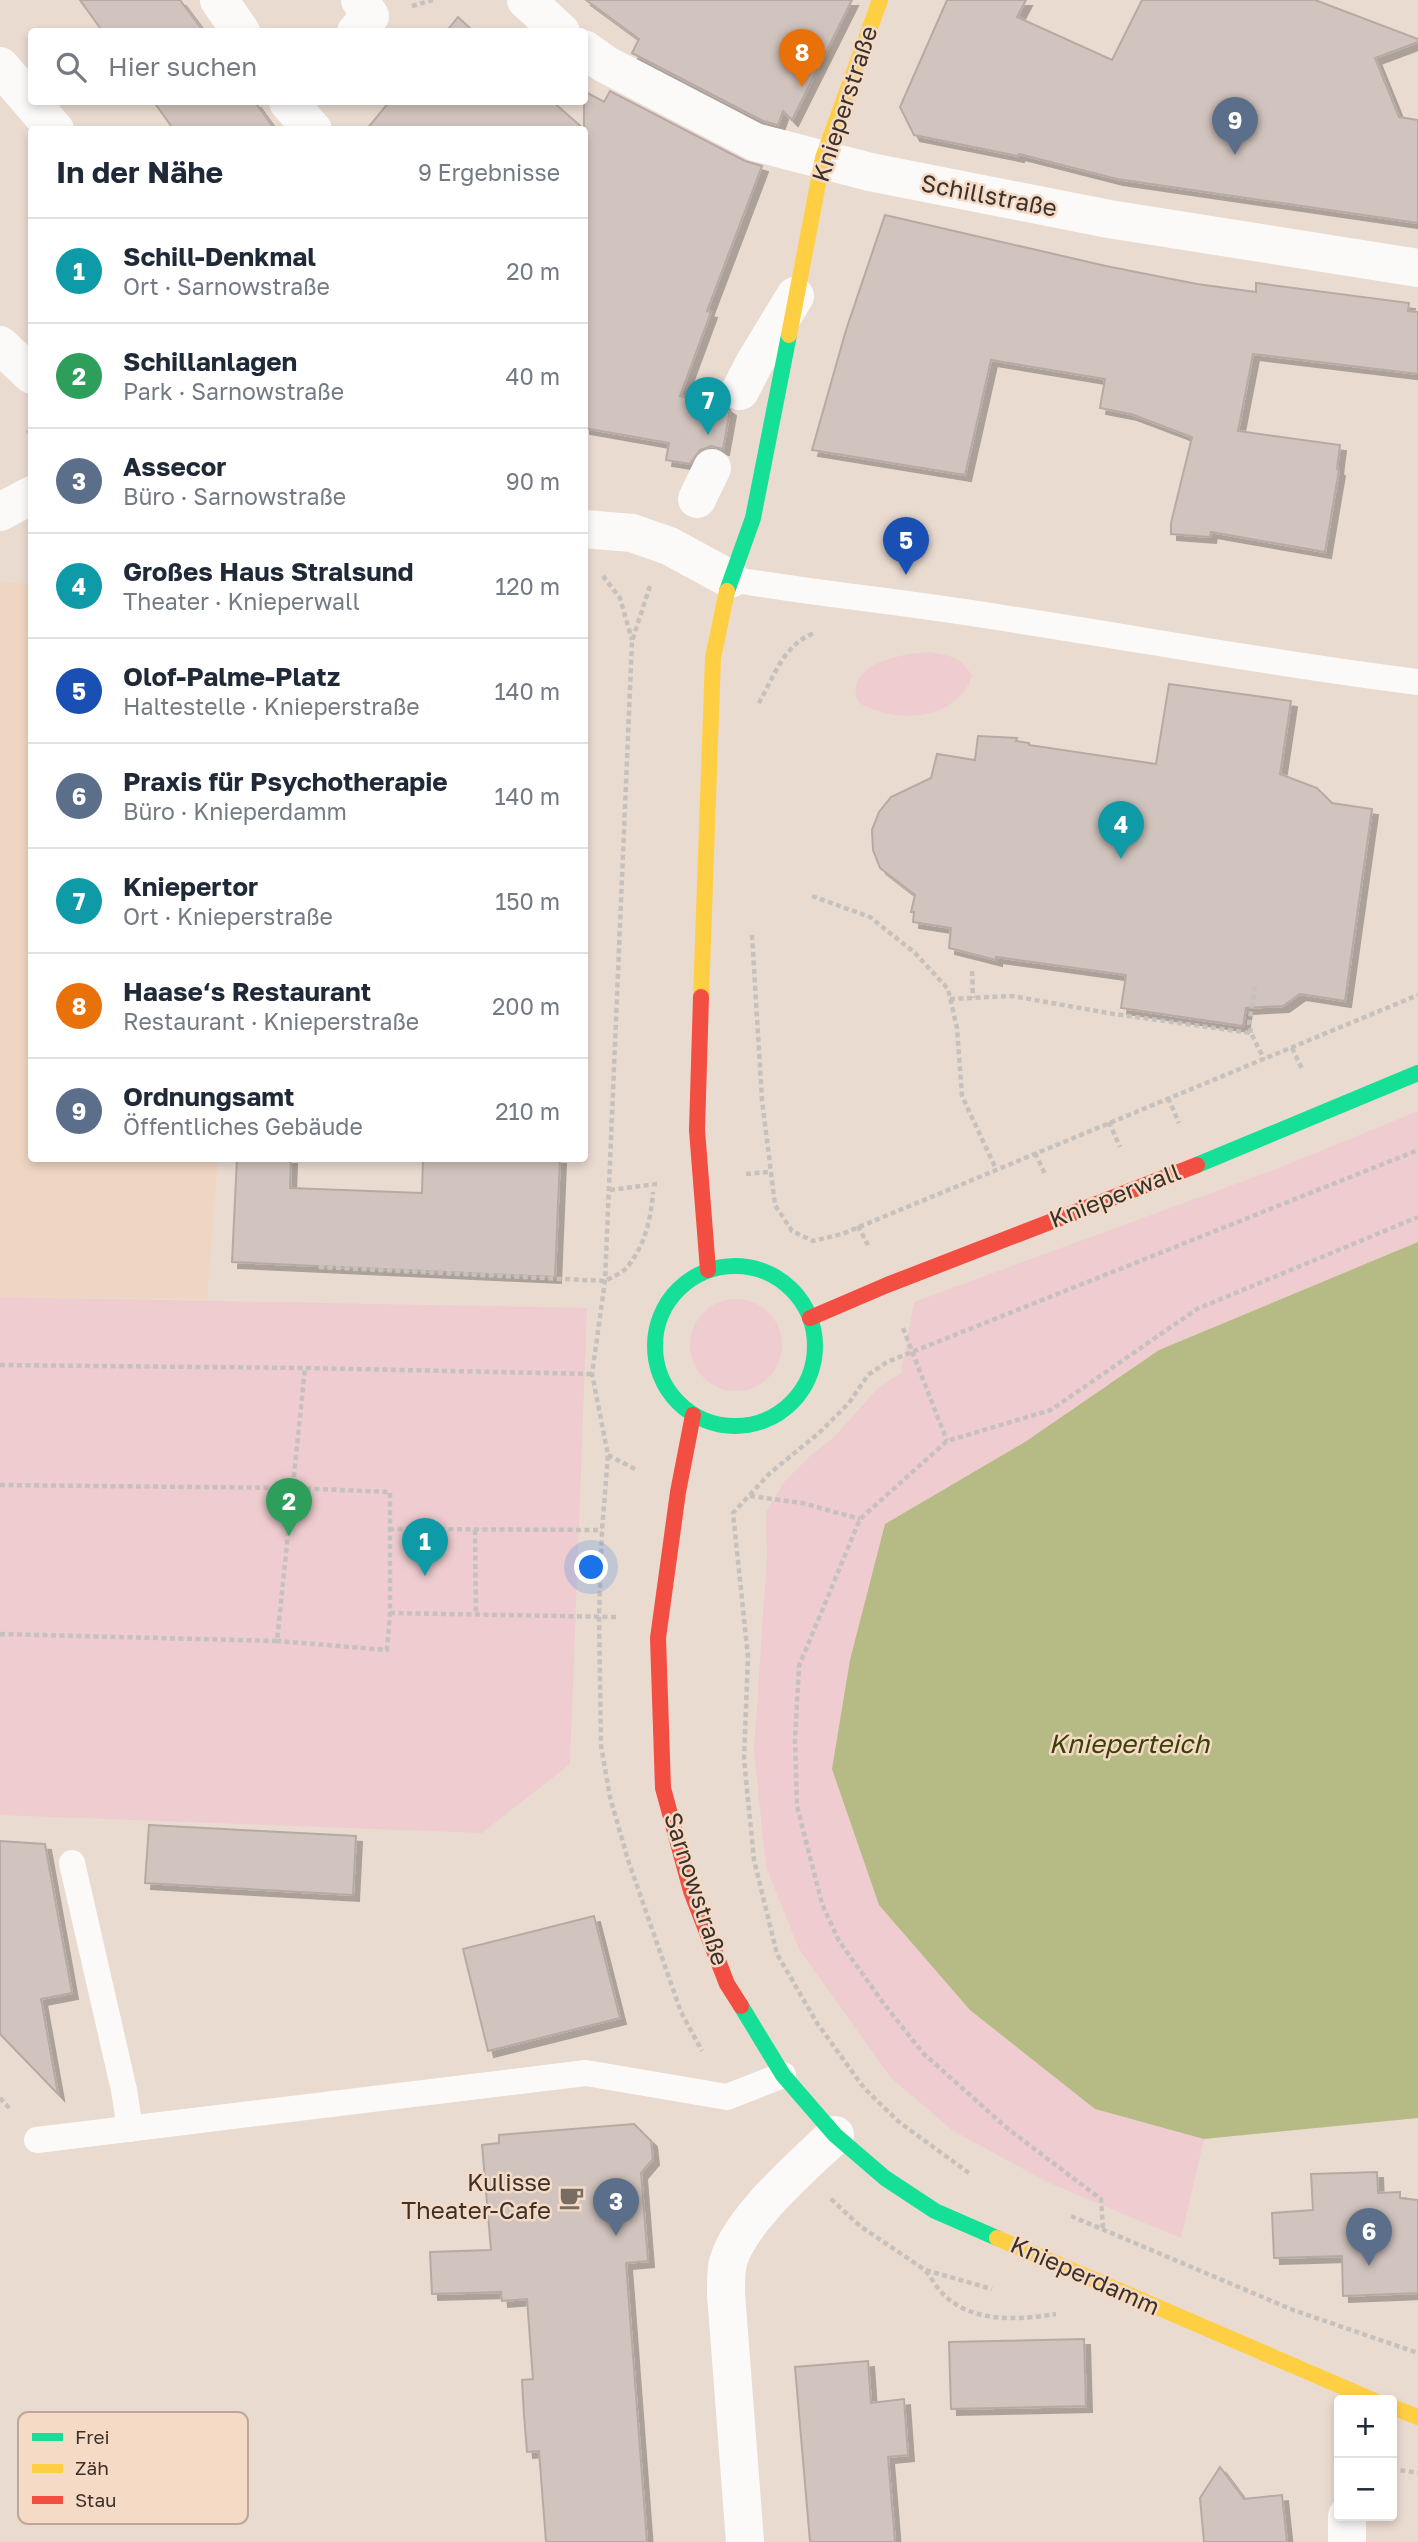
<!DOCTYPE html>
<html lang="de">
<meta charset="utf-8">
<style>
body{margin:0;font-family:"Golos Text",sans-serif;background:#f2f2f3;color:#1f2937}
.controls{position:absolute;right:21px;bottom:21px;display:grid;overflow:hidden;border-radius:7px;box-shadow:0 4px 10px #0003}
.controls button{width:63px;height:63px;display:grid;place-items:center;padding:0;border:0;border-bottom:2px solid #e0e1e3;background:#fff;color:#1f2937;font:35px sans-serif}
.you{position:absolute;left:592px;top:1568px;width:24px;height:24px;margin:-18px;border:5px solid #fff;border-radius:50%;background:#1a73e8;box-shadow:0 0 0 10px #1a73e833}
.badge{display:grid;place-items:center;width:46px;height:46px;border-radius:50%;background:#111827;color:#fff;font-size:23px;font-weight:700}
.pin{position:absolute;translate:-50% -58px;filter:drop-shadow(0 2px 4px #0008)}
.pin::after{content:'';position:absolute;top:37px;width:24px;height:21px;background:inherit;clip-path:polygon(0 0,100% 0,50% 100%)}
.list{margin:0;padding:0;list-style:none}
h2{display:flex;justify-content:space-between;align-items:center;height:91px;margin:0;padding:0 28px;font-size:30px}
h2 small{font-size:23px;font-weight:400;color:#747a83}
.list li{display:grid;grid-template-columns:46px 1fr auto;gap:21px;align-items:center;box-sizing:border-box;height:105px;padding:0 28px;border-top:2px solid #e0e1e3}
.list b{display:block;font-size:26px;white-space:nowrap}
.list p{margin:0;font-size:23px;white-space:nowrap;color:#747a83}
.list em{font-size:23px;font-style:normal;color:#747a83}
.icon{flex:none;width:38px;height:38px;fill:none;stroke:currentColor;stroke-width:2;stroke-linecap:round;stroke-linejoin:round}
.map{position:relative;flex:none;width:1418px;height:2542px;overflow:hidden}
.search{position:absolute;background:#fff;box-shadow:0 4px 10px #0003;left:28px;top:28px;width:560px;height:77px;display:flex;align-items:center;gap:18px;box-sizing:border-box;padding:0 24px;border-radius:7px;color:#747a83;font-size:26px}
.panel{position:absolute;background:#fff;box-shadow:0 4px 10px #0003;left:28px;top:126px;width:560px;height:1036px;border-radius:7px}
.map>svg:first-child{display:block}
.built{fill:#efd6c3}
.green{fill:#eecccf}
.water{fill:#b6ba85}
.building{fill:#d1c3bd;stroke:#b7aaa4;stroke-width:2;filter:url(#shadow)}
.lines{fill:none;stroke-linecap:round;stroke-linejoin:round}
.path{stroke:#c7c1bd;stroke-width:4.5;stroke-dasharray:5 3.5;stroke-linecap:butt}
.lane{stroke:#fcfaf8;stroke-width:26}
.street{stroke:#fcfaf8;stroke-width:38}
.fast{stroke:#16e098;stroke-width:16}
.slow{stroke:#ffcf43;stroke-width:16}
.jam{stroke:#f24e42;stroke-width:16}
.labels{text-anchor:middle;stroke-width:5;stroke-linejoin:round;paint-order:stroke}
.street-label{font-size:24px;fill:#3c3129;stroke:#f5dac6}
.poi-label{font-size:24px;fill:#3c3129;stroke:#f5dac6;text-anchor:end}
.water-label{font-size:26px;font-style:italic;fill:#383f07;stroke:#f5dac6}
.key{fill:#f5dac6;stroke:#bea797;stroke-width:2}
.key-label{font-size:19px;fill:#3c3129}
</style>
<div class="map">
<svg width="1418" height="2542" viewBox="0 0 1418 2542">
<defs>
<filter id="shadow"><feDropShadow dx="6" dy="6" stdDeviation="0" flood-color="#0004"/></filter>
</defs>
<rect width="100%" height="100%" fill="#eadbd0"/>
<!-- built -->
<polygon class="built" points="0,582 31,584 32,1158 218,1159 207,1299 0,1297"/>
<!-- green -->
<g class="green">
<path d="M 928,652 C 948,655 962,657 972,676 C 957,721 894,725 858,702 C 844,663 902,654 928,652 Z"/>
<polygon points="1418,1111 1418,1242 1159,1350 1025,1442 885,1524 1095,2109 1204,2139 1181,2238 1047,2182 952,2130 891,2078 799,1949 766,1867 754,1751 767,1555 766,1512 785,1481 810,1456 834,1437 878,1388 901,1373 914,1302 1274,1170"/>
<polygon points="0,1297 587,1308 570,1764 482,1833 0,1815"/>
<circle cx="736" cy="1345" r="46"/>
</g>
<!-- water -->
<polygon class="water" points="1418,1242 1418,2118 1204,2139 1095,2109 970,2010 879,1905 832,1769 850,1660 885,1524 1025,1442 1159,1350"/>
<!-- building -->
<g class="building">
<polygon points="80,0 180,0 204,32 103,32"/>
<polygon points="586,0 852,0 792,120 783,111 778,125 763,121 632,53 639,39"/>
<polygon points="947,0 1026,0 1017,17 1112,60 1142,0 1315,0 1418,39 1418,42 1375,58 1399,117 1418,120 1418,223 1117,179 1019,154 1018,156 914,135 900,107"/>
<polygon points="458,17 474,32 446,32"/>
<polygon points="584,91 604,102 610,91 745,161 762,166 707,311 711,312 680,396 723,405 730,410 723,449 711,446 700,450 690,464 666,460 669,443 584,428 584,130 366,130 389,102 553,102 584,129"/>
<polygon points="154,102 255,102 275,130 174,130"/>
<polygon points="885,215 1106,266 1197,284 1256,292 1256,283 1409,303 1408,311 1418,312 1418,374 1253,354 1238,431 1340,445 1337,469 1339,470 1325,552 1211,532 1210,537 1171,534 1171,523 1192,437 1131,414 1100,408 1105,379 991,360 965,475 812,450 846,330"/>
<polygon points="1169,684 1291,701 1280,774 1317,788 1332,803 1372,809 1345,1001 1300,994 1283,1006 1246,1008 1243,1026 1121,1008 1126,975 996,957 996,960 949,948 951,928 913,922 914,912 911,912 915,895 880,868 873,850 872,830 879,812 891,797 931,778 937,754 975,760 978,736 1017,738 1016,741 1029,743 1029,745 1156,764"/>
<polygon points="237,1158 291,1158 290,1188 422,1193 423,1158 560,1158 555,1277 232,1262"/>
<polygon points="149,1825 356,1836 353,1895 145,1883"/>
<polygon points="0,1841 45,1844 72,1993 41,1999 58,2094 0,2034"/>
<polygon points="594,1916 620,2018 488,2051 463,1949"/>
<polygon points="634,2124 651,2141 653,2159 641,2173 648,2261 626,2263 647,2542 546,2542 539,2451 527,2452 524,2415 522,2380 533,2379 527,2299 502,2301 501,2292 432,2294 430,2252 491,2250 482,2145 499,2143 499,2135"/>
<polygon points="1377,2172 1378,2193 1400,2192 1400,2198 1418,2200 1418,2293 1343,2296 1342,2256 1274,2258 1272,2213 1313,2210 1311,2174"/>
<polygon points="1084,2339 1086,2406 951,2409 949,2342"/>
<polygon points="868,2361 871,2403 904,2399 908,2455 888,2457 895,2542 810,2542 795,2367"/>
<polygon points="1220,2467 1244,2499 1282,2495 1287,2542 1204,2542 1200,2498"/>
</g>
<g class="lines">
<!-- path -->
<g class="path">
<polyline points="412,6 433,0"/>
<polyline points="27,433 32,430"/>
<polyline points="603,576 620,598 632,640"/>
<polyline points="650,586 632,641 605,1281 592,1374 608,1455 602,1530 599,1616 601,1746 610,1797 628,1860 681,2012 702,2051"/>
<path d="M 759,703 C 773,678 785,642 815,633"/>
<polyline points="812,896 870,917 915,953 948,989 957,1028 962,1096 996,1169"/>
<polyline points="752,935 762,1100 775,1205 792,1231 813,1241 842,1234 1418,995"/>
<polyline points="972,971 973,998"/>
<polyline points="950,999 1012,996 1114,1014 1251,1033 1264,1059"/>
<polyline points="1251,1033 1249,1024 1255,987"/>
<polyline points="1292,1048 1303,1071"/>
<polyline points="1168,1098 1179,1123"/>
<polyline points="1109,1122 1120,1147"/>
<polyline points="1035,1153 1045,1174"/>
<polyline points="746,1174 769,1172"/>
<polyline points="610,1190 657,1184"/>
<polyline points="858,1226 868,1245"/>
<path d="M 319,1267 L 605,1281 C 612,1277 623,1273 628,1266 C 645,1245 651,1219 653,1192"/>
<polyline points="903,1328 947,1441"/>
<polyline points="0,1365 305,1368 592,1374"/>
<polyline points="608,1455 635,1469"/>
<polyline points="0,1485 293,1488 390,1492 390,1613 387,1650 277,1641"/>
<polyline points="750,1496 802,1503 860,1519"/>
<polyline points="389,1529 602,1530"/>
<polyline points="475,1530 476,1615"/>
<polyline points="390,1613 616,1617"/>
<polyline points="0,1634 277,1641 305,1368"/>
<polyline points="0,2098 11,2110"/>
<polyline points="969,2173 899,2122 864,2088 817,2023 777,1954 754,1860 744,1759 748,1657 733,1513 770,1473 819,1433 849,1403 868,1375 887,1362 1418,1150"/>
<polyline points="831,2199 860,2226 925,2270 992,2289"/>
<polyline points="1071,2216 1293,2310 1418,2353"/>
<polyline points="1103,2228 1101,2199 1008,2129 923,2053 884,2004 839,1941 822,1904 797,1806 795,1739 799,1666 860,1519 947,1441 1051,1410 1197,1309 1418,1217"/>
<path d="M 926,2271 C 932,2279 938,2290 946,2297 C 976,2323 1019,2320 1056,2314"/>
<polyline points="1392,2469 1418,2473"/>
</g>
<!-- lane -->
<g class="lane">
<path d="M 730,579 C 820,594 912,603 1003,618 C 1141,639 1279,665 1418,682"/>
<polyline points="72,1863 124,2090 130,2129"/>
<polyline points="37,2140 586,2073 727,2097 783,2075"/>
</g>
<!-- street -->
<g class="street">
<polyline points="219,0 241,32"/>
<polyline points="526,0 561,32"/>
<polyline points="356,32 370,16 360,0"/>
<polyline points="584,49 605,64 755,142 870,172 1109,219 1418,268"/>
<polyline points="0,66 55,130"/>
<polyline points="288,102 313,130"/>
<polyline points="0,345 32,375"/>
<polyline points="740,391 755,362 795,296"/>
<polyline points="697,499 712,468"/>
<polyline points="0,512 32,495"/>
<polyline points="584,529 632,533 669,546 730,579"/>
<polyline points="1347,2516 1347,2542"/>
<path d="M 745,2542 L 726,2294 C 726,2285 726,2276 727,2267 C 735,2223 803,2166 835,2135"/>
</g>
<!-- fast -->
<g class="fast">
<polyline points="727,591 753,518 789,335"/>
<polyline points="1197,1165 1418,1073"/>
<circle cx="735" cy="1346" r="80"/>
<polyline points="741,2006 783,2075 835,2135 885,2178 935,2211 997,2238"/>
</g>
<!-- slow -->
<g class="slow">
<polyline points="789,335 823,158 880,0"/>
<polyline points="701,997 713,658 727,591"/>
<polyline points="997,2238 1373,2400"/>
<polyline points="1392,2407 1418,2417"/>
</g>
<!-- jam -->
<g class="jam">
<polyline points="701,997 697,1130 708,1270"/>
<polyline points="810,1318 887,1285 1197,1165"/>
<polyline points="693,1415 678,1492 658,1638 663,1788 691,1891 727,1984 741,2006"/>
</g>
</g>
<!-- icons -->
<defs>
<symbol id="cafe-bare" viewBox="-9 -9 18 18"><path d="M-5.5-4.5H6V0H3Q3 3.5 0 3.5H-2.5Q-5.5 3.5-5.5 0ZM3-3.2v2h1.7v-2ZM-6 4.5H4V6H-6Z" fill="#796c63" stroke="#f5dac6" stroke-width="2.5" paint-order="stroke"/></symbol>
</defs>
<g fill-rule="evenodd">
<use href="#cafe-bare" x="554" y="2180" width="35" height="35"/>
</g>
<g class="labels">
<!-- street labels -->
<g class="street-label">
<text transform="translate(845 104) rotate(-72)" y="8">Knieperstraße</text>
<text transform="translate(989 196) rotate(11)" y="8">Schillstraße</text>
<text transform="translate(1115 1196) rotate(-21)" y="8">Knieperwall</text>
<text transform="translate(696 1889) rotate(72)" y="8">Sarnowstraße</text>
<text transform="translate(1085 2276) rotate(24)" y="8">Knieperdamm</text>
</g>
<!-- poi labels -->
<g class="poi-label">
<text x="551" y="2191">Kulisse<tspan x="551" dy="28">Theater-Cafe</tspan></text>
</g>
<!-- water labels -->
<g class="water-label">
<text x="1129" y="1753">Knieperteich</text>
</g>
</g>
<!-- legend -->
<rect x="18" y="2412" width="230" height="112" rx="10" class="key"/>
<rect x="32" y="2433" width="31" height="8" fill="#16e098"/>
<rect x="32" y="2464" width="31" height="9" fill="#ffcf43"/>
<rect x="32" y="2496" width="31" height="8" fill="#f24e42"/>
<g class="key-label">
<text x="75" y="2444">Frei</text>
<text x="75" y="2475">Zäh</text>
<text x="75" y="2507">Stau</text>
</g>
</svg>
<div class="controls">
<button>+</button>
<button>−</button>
</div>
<div class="you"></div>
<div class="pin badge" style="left:425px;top:1576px;background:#0f9aa8">1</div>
<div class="pin badge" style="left:289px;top:1536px;background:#2e9e5b">2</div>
<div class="pin badge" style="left:616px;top:2236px;background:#5c6f8a">3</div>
<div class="pin badge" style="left:1121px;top:859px;background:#0f9aa8">4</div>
<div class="pin badge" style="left:906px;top:575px;background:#1a4fb4">5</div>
<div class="pin badge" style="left:1369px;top:2266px;background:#5c6f8a">6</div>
<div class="pin badge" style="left:708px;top:435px;background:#0f9aa8">7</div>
<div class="pin badge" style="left:802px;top:87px;background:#e8710a">8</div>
<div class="pin badge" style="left:1235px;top:155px;background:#5c6f8a">9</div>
<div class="search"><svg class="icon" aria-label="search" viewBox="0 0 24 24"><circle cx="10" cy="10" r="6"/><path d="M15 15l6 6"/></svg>Hier suchen</div>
<section class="panel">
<h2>In der Nähe<small>9 Ergebnisse</small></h2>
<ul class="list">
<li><span class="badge" style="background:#0f9aa8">1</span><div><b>Schill-Denkmal</b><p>Ort · Sarnowstraße</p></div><em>20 m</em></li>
<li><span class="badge" style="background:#2e9e5b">2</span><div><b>Schillanlagen</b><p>Park · Sarnowstraße</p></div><em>40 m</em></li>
<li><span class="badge" style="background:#5c6f8a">3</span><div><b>Assecor</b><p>Büro · Sarnowstraße</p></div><em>90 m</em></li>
<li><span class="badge" style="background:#0f9aa8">4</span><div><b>Großes Haus Stralsund</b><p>Theater · Knieperwall</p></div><em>120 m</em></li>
<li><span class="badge" style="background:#1a4fb4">5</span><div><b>Olof-Palme-Platz</b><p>Haltestelle · Knieperstraße</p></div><em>140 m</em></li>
<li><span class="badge" style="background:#5c6f8a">6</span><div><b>Praxis für Psychotherapie</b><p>Büro · Knieperdamm</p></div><em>140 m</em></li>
<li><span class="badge" style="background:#0f9aa8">7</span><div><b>Kniepertor</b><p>Ort · Knieperstraße</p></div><em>150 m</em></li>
<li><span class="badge" style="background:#e8710a">8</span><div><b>Haase‘s Restaurant</b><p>Restaurant · Knieperstraße</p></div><em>200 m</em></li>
<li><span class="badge" style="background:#5c6f8a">9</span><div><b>Ordnungsamt</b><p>Öffentliches Gebäude</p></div><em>210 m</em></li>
</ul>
</section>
</div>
